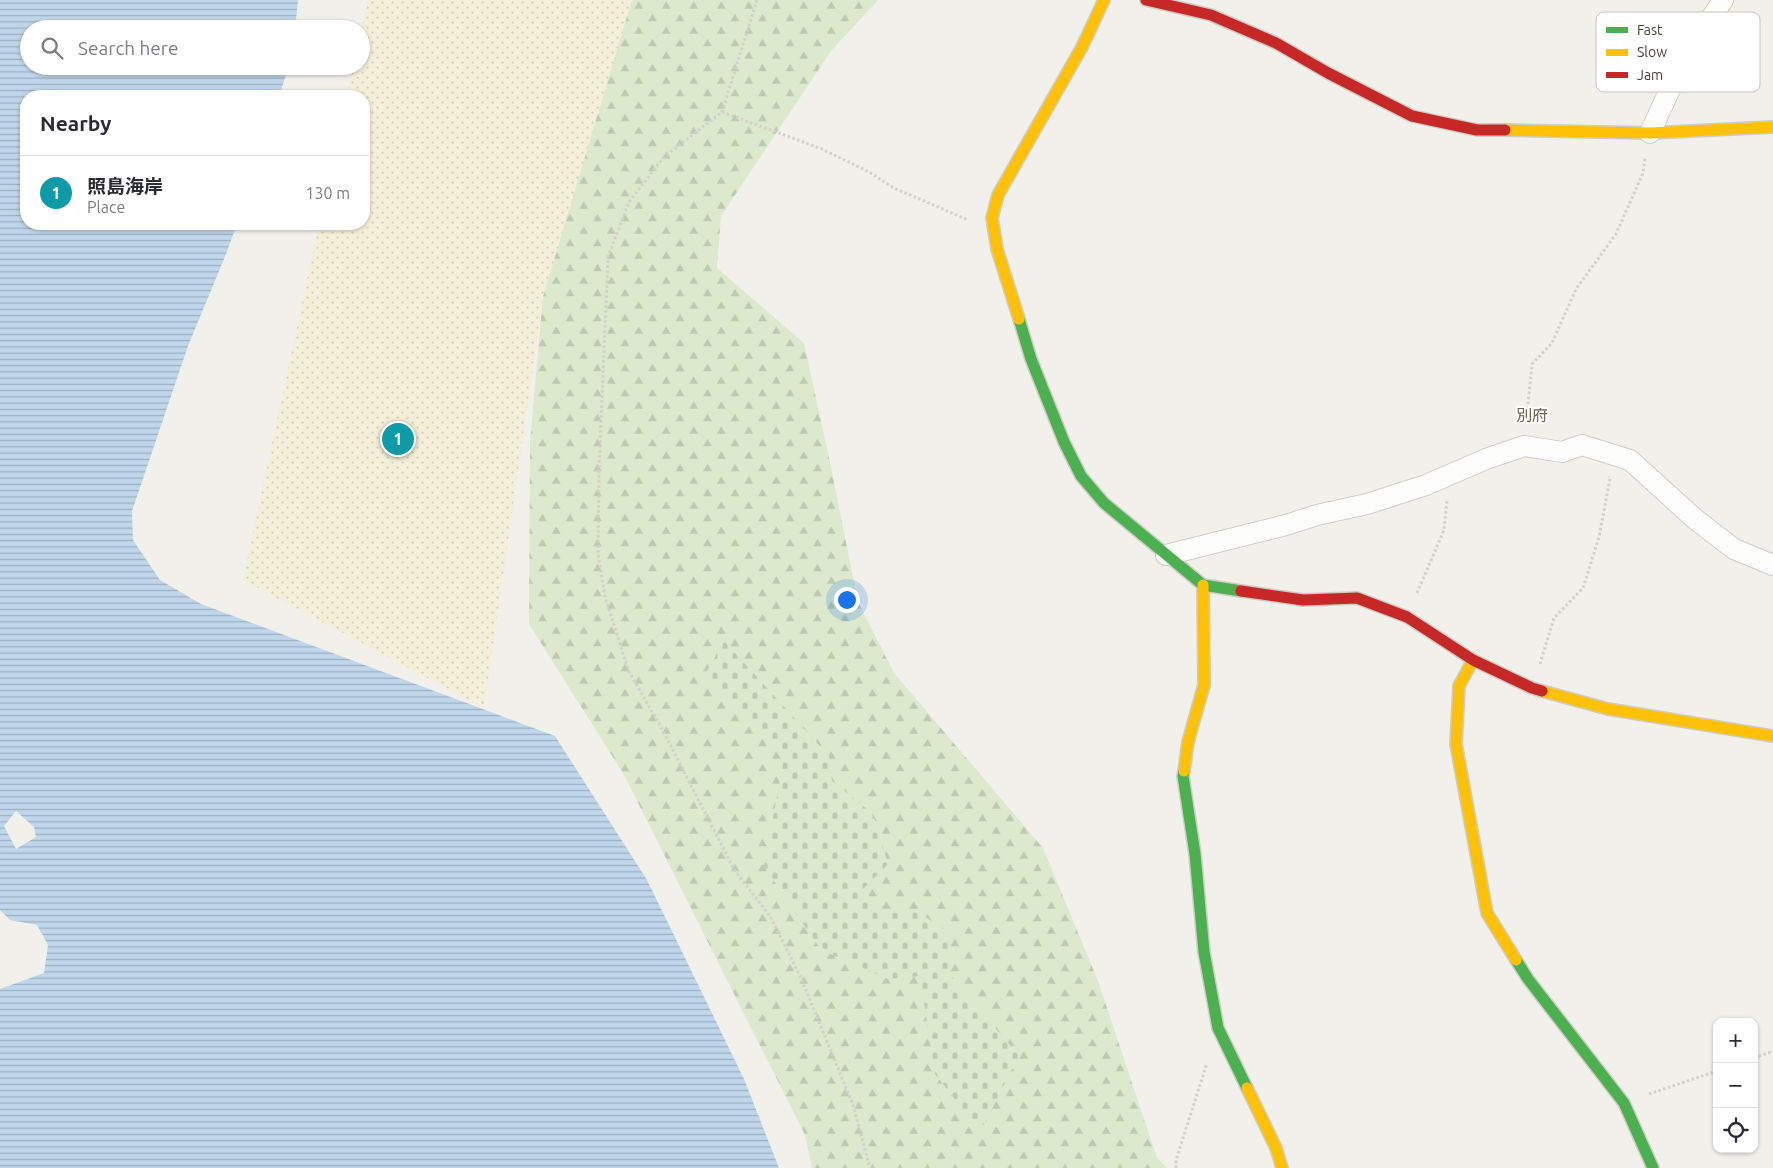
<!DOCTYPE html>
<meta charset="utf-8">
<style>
body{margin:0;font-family:Ubuntu,"Noto Sans JP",sans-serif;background:#f2f2f3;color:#2b2b33}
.controls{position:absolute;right:15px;bottom:15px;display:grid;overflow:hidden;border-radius:10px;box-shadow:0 1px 4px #0004}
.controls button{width:45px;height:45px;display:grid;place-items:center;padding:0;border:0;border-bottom:1px solid #e1e1e2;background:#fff;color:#2b2b33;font:25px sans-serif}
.you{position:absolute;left:846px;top:599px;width:18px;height:18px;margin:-12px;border:4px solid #fff;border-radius:50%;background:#1a73e8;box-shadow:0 0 0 8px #1a73e833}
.badge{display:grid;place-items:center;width:32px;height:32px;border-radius:50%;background:#7c3aed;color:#fff;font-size:16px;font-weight:700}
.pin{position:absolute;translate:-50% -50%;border:2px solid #fff;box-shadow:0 1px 5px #0006}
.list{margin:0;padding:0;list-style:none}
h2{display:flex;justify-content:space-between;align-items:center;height:65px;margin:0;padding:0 20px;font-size:21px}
h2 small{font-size:16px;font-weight:400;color:#7c7c81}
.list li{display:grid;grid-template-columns:32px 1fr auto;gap:15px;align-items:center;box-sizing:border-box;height:75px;padding:0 20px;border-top:1px solid #e1e1e2}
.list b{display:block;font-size:19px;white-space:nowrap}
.list p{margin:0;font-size:16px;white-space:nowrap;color:#7c7c81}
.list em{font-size:16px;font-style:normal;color:#7c7c81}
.icon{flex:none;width:28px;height:28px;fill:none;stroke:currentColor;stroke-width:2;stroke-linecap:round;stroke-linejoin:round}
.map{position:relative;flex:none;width:1773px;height:1168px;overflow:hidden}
.search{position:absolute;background:#fff;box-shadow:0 1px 4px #0004;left:20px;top:20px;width:350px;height:55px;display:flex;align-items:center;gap:12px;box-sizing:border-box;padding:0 18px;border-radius:28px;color:#7c7c81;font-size:19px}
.panel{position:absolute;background:#fff;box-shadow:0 1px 4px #0004;left:20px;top:90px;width:350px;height:140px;border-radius:20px}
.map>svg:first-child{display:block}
.forest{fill:url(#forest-firs)}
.sand{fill:url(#sand-dots)}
.cemetery{fill:url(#cemetery-stones)}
.water{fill:url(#water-rules);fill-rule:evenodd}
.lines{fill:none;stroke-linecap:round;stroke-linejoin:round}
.street-casing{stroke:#cfcdc9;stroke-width:22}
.fast-casing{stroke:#cfcdc3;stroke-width:14}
.slow-casing{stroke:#cfcdc3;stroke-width:14}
.jam-casing{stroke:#cfcdc3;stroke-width:14}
.path{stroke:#d1d0cb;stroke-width:3;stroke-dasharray:2.5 2.5;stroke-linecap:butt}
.street{stroke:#fdfdfc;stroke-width:20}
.fast{stroke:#4caf50;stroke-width:11}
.slow{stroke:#ffc107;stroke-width:11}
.jam{stroke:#c62828;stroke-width:11}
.labels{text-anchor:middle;stroke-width:4;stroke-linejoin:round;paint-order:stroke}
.quarter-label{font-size:16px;fill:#686050;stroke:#fff}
.key{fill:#fff;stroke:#c8c6c3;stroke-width:1}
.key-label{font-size:14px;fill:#464238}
</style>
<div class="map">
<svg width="1773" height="1168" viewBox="0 0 1773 1168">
<defs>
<pattern id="forest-firs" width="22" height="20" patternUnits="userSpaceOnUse" patternTransform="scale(1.25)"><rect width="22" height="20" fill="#dce9cd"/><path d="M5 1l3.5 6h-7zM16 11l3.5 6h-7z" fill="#bec9b1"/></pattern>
<pattern id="sand-dots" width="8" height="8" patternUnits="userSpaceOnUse" patternTransform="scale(1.25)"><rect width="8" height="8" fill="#f3efd8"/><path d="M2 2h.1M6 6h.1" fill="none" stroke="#d2ceba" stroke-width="1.8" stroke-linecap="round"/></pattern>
<pattern id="cemetery-stones" width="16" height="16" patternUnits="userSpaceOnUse" patternTransform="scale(1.25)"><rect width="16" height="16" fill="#dce9cd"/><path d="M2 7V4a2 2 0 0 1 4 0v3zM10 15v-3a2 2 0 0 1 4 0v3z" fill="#bec9b1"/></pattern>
<pattern id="water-rules" width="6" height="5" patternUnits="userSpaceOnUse" patternTransform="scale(1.25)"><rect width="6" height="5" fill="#bfd6eb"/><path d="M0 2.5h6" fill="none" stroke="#9dafbf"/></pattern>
</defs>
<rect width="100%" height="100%" fill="#f1f0eb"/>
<!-- forest -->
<polygon class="forest" points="633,0 878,0 831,51 721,216 717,268 804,343 832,472 858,602 894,673 1043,848 1098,981 1157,1158 1167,1168 812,1168 805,1135 623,773 529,624 530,442 552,195 605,31"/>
<!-- sand -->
<polygon class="sand" points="368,0 632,0 543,297 484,708 243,580 319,224 364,224 364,96 347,96 353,66 361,66 361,30"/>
<!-- cemetery -->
<polygon class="cemetery" points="724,641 829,756 832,781 873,814 888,864 861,891 893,913 912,909 951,933 948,972 1019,1056 980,1131 935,1074 920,976 888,979 821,950 764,866 785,753 703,678"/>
<!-- water -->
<path class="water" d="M 0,0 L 298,0 L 295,29 L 29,29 L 29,66 L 289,66 L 279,96 L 26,96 L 26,224 L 237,224 L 226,254 L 188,346 L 132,511 L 133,540 L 160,580 L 201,604 L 555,736 L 647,880 L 744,1079 L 779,1168 L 0,1168 L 0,989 L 44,973 L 48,945 L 37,925 L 10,920 L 0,910 ZM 16,811 L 34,827 L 36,837 L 16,849 L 4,826 Z"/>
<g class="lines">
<defs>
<g id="street">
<polyline points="1650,133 1682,63 1723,0"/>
<polyline points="1166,555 1286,525 1317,515 1367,504 1426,485 1486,459 1524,446 1562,452 1582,445 1630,460 1695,519 1734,549 1773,565"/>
</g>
<g id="fast">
<polyline points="1019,319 1031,359 1064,442 1081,476 1104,503 1203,585 1241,591"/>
<polyline points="1184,771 1183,776 1195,854 1204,952 1218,1028 1247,1088"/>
<polyline points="1516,960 1528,979 1624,1103 1653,1168"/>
</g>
<g id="slow">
<polyline points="1505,130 1650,133 1773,127"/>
<polyline points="1019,319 997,249 992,218 998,195 1082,47 1104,0"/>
<polyline points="1473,660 1459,686 1456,744 1487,913 1516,960"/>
<polyline points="1542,691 1608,709 1773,736"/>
<polyline points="1184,771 1188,742 1204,685 1203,585"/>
<polyline points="1247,1088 1276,1148 1282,1168"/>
</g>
<g id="jam">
<polyline points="1146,0 1211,15 1276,43 1328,73 1412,116 1477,130 1505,130"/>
<polyline points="1241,591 1303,600 1357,598 1407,617 1473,660 1532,688 1542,691"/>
</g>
</defs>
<!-- street casing -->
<use href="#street" class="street-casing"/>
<!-- fast casing -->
<use href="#fast" class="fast-casing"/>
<!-- slow casing -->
<use href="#slow" class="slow-casing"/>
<!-- jam casing -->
<use href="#jam" class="jam-casing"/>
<!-- path -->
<g class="path">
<polyline points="757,0 722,112 664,157 629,202 608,257 599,469 598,554 605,597 629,672 661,727 735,871 770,916 801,978 853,1105 870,1168"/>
<polyline points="722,112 822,149 869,172 894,188 968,220"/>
<polyline points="1526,424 1532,364 1552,343 1576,289 1616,234 1643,173 1645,158"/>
<polyline points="1417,593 1444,530 1447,500"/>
<polyline points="1540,664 1554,618 1583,588 1599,537 1610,478 1609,476"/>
<polyline points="1754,1058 1773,1051"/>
<polyline points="1649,1094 1717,1071"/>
<polyline points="1176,1168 1176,1160 1207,1063"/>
</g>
<!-- street -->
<use href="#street" class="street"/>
<!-- fast -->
<use href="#fast" class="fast"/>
<!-- slow -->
<use href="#slow" class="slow"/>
<!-- jam -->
<use href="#jam" class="jam"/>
</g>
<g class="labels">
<!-- quarter labels -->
<g class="quarter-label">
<text x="1532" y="421">別府</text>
</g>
</g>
<!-- legend -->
<rect x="1596" y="12" width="164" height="80" rx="8" class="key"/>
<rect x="1606" y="27" width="22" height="6" fill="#4caf50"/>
<rect x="1606" y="49" width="22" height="7" fill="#ffc107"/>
<rect x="1606" y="72" width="22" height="6" fill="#c62828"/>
<g class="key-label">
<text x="1637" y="35">Fast</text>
<text x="1637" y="57">Slow</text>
<text x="1637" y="80">Jam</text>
</g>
</svg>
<div class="controls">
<button>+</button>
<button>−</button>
<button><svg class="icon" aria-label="locate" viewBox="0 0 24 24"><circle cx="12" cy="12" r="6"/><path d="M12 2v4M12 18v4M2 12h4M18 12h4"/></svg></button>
</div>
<div class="you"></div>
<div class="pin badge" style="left:398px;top:439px;background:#0f9aa8">1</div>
<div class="search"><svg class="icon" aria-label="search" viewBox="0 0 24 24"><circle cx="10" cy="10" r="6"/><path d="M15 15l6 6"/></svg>Search here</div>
<section class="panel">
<h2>Nearby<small></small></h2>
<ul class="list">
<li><span class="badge" style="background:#0f9aa8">1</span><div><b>照島海岸</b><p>Place</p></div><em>130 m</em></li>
</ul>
</section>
</div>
